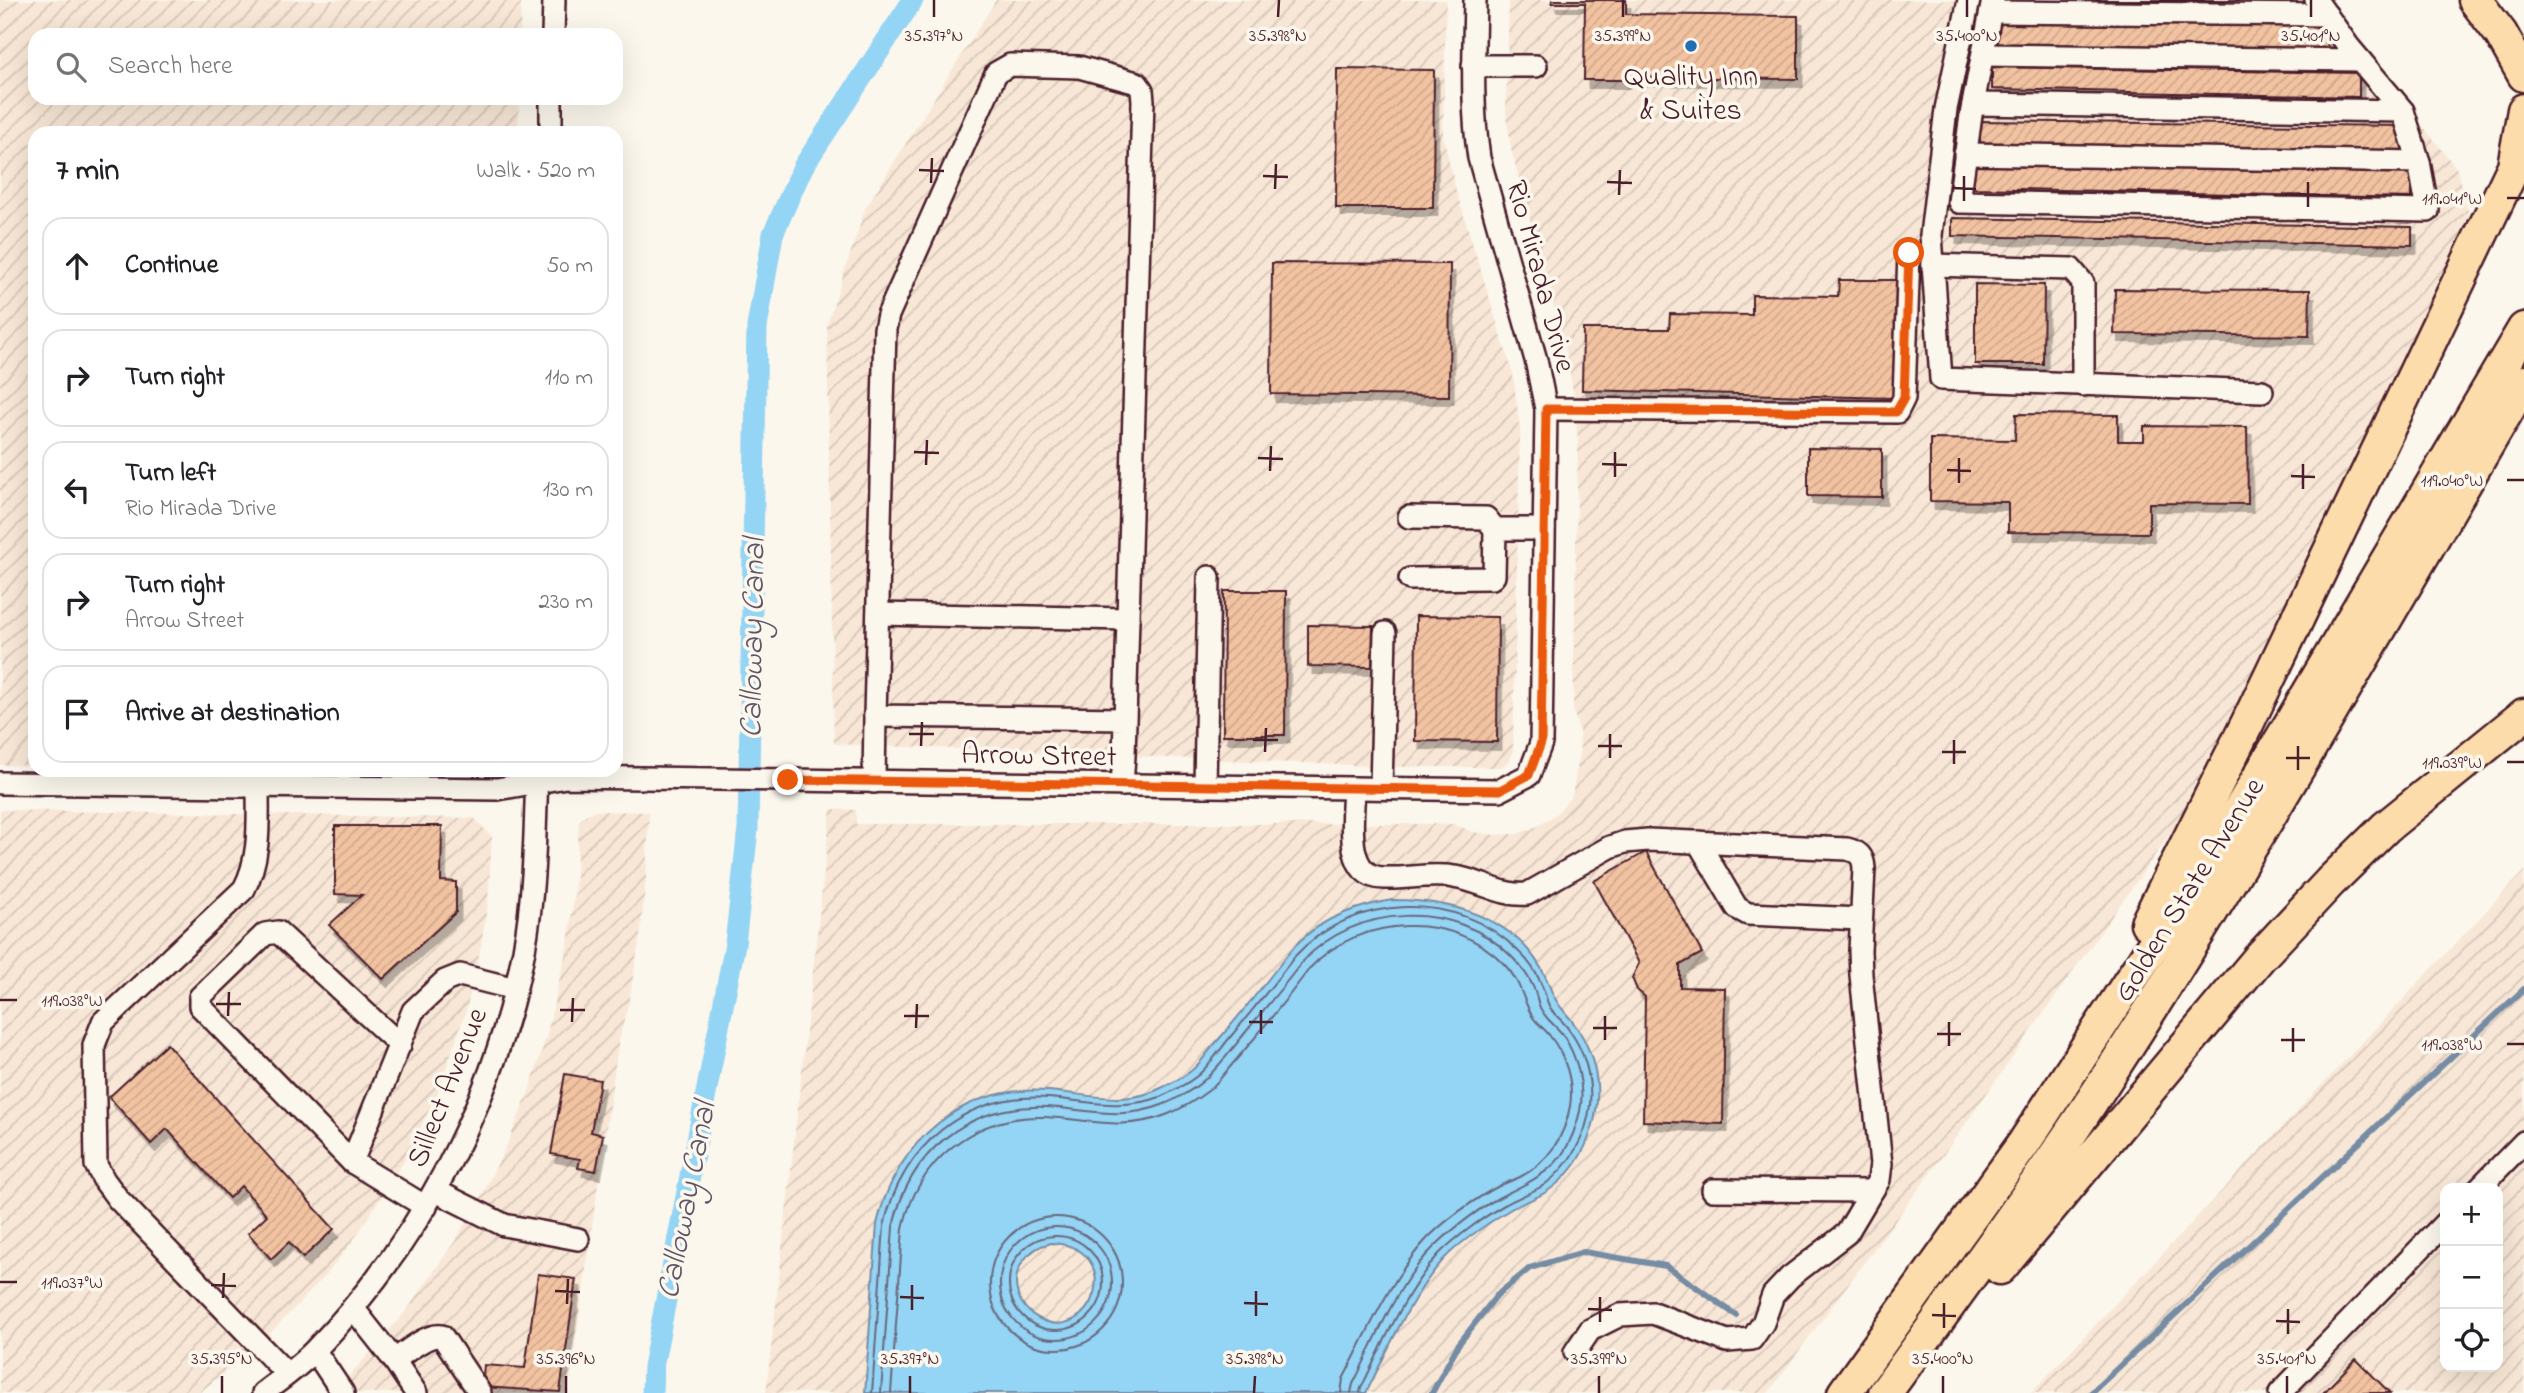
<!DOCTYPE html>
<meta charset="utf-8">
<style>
body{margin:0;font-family:"Indie Flower",sans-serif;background:#f2f2f2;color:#202124}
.controls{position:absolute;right:21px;bottom:21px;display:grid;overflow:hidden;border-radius:14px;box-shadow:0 7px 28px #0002}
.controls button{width:63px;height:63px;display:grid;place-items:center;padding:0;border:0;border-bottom:2px solid #e0e0e0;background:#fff;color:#202124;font:35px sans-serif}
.stop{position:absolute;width:21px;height:21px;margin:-16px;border:5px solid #ea580c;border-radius:50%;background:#fff}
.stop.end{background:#ea580c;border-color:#fff;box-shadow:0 2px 7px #0008}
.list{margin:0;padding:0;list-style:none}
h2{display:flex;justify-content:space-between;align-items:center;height:91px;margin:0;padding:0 28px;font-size:30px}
h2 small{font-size:23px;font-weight:400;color:#757577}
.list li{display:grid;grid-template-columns:46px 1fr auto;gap:21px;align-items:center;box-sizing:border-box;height:98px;margin:0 14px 14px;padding:0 14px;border:2px solid #e0e0e0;border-radius:21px}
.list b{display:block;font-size:26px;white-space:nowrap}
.list p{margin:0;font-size:23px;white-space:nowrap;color:#757577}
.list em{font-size:23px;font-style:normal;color:#757577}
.icon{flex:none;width:38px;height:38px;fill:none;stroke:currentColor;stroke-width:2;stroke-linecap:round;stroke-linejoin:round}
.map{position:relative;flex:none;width:2524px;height:1393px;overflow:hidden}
.search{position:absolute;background:#fff;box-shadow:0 7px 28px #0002;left:28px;top:28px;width:595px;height:77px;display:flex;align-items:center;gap:18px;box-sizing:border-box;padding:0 24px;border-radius:21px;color:#757577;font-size:26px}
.panel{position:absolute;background:#fff;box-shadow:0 7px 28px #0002;left:28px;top:126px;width:595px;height:651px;border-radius:21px}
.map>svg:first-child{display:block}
.industrial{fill:url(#industrial-furrows);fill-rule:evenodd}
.water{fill:#94d4f5;stroke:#768ca4;stroke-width:2;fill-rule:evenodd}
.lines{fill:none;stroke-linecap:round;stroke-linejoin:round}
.shore{stroke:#68677c;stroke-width:2}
.stream{stroke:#768ca4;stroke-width:6}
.canal{stroke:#94d4f5;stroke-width:21}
.building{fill:url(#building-hatch);stroke:#4a1f2b;stroke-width:2;filter:url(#shadow)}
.minor-casing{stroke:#4a1f2b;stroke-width:26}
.highway-casing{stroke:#4a1f2b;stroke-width:37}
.minor{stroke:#fbf7ec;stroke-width:21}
.highway{stroke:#fddcac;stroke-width:32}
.route{stroke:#ea580c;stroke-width:9}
.ticks{fill:none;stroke:#4a1f2b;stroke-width:2.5}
.poi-dot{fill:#1f6fb2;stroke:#fbf7ec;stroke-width:2.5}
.labels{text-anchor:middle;stroke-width:7;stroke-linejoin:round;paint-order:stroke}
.poi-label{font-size:30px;fill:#4a1f2b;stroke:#fbf7ec}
.street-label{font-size:30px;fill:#4a1f2b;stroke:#fbf7ec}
.water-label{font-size:32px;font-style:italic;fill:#605568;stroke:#fbf7ec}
.ticks-label{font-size:18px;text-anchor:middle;fill:#4a1f2b;stroke:#fbf7ec;stroke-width:7;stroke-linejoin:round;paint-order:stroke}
</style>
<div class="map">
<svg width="2524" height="1393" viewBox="0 0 2524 1393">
<defs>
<pattern id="industrial-furrows" width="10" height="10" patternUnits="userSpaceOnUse" patternTransform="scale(1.75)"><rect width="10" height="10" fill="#f8e7d6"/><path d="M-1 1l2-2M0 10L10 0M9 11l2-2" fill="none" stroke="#d6c6b8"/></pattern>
<pattern id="building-hatch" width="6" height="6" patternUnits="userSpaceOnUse" patternTransform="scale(1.75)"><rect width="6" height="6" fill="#f2c3a1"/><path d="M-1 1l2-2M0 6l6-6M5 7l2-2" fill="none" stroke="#d1a78b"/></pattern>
<filter id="shadow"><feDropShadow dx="4.5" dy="8" stdDeviation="0" flood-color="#0004"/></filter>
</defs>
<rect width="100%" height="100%" fill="#fbf7ec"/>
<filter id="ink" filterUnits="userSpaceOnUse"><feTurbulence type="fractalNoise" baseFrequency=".0143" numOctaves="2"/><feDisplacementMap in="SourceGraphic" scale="14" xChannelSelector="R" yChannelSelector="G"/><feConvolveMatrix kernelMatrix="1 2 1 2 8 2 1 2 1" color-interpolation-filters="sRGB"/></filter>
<g filter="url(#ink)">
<!-- industrial -->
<g class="industrial">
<polygon points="0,0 521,0 520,35 35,35 35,98 519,98 518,133 35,133 35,766 0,765"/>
<polygon points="996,0 1446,0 1443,135 1455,187 1513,374 1520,429 1513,750 1510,760 1501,767 1395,767 834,744 827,325 865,209"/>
<polygon points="1509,0 2323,0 2457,169 2475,238 2192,803 1934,1168 1768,1393 766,1393 831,809 856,810 856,824 1453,824 1473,832 1495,835 1517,834 1538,826 1556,814 1572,796 1580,753 1579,731 1573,710 1578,444 1575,401 1564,344 1511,149 1506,113"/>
<polygon points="0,810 474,818 492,837 488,902 480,951 466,1011 437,1094 404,1161 357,1235 327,1274 258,1346 199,1393 0,1393"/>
<polygon points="594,811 649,812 646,878 640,936 630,996 618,1045 568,1393 330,1393 352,1373 407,1310 455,1241 483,1193 508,1143 529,1091 546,1038 568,943 575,888 579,822 585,815"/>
<path d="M 2524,871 L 2524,1393 L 2031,1393 ZM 2445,1188 L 2498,1188 L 2498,1367 L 2445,1367 Z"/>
</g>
<!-- water -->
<path class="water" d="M 1392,900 C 1458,900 1527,921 1551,990 C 1556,1005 1566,1012 1575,1025 C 1587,1041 1595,1063 1597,1084 C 1600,1124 1582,1167 1549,1190 C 1537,1199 1523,1202 1511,1209 C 1488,1223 1461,1241 1443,1260 C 1409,1299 1389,1348 1366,1393 L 865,1393 L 877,1224 C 896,1141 962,1084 1049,1091 C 1086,1094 1125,1106 1159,1089 C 1170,1084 1183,1078 1192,1070 C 1200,1064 1206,1054 1213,1046 C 1235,1021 1256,995 1277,968 C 1285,959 1291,948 1301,940 C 1326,916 1359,906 1392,900 ZM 1051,1243 C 1128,1246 1093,1348 1038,1318 C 1028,1313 1022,1305 1018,1295 C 1010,1270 1028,1248 1051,1243 Z"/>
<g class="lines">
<!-- shore -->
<g class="shore">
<circle cx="1056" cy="1283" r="66"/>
<circle cx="1056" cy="1283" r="56"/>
<circle cx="1056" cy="1283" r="47"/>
<path d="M 872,1393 L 884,1226 C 901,1146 966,1092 1049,1098 C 1086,1101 1123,1111 1160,1097 C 1171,1092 1187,1084 1197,1076 C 1210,1065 1221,1048 1232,1035 C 1253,1009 1275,983 1295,956 C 1352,894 1458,889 1518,951 C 1528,960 1537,973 1542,986 C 1545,992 1546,999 1549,1006 C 1553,1015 1564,1021 1569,1030 C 1585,1051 1592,1079 1590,1105 C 1587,1136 1569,1167 1544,1185 C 1533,1192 1522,1196 1510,1202 C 1490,1212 1453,1239 1438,1255 C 1404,1294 1384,1342 1361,1388 L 1360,1393"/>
<path d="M 881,1393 L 893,1227 C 909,1151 968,1104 1046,1107 C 1088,1109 1120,1121 1162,1105 C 1175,1100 1193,1090 1203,1081 C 1219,1067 1232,1049 1245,1033 C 1264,1009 1284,986 1302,962 C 1355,904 1455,899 1511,956 C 1521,966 1530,978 1535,991 C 1537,998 1538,1005 1542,1011 C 1547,1020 1557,1027 1563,1035 C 1577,1056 1585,1086 1580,1111 C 1568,1161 1550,1172 1506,1194 C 1483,1205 1452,1229 1434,1247 C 1396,1284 1377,1338 1353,1384 L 1351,1393"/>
<path d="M 891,1393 L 903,1228 C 918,1160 974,1115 1045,1117 C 1088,1119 1122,1132 1166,1115 C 1179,1110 1196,1100 1208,1091 C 1218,1083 1227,1070 1236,1060 C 1262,1030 1286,1000 1310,968 C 1359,915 1455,910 1505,965 C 1521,982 1522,998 1532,1016 C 1537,1024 1545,1029 1550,1036 C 1565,1055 1574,1082 1570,1106 C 1565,1136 1548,1163 1520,1177 C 1514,1180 1507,1182 1501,1185 C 1477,1197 1441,1223 1424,1242 C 1388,1283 1368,1332 1343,1379 L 1341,1393"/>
</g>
<!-- stream -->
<g class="stream">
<polyline points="1432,1393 1458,1345 1497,1295 1530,1268 1584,1252 1666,1266 1736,1315"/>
<polyline points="2091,1393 2524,989"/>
</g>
<!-- canal -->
<polyline class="canal" points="652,1393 653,1367 735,944 748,829 757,327 773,234 803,167 913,0"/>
</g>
<!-- building -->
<g class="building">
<polygon points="1552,0 1626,0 1626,14 1798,16 1798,79 1625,77 1625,80 1584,80 1585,3 1552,3"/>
<polygon points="2096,0 2289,0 2289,9 2096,4"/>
<polygon points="1998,20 2326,26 2328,52 1998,45"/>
<polygon points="1992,67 2359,73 2359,97 1992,89"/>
<polygon points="1337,69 1434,70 1433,208 1336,208"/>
<polygon points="1980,121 2403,126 2403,153 1980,144"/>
<polygon points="1972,165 2411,173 2411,198 1972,188"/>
<polygon points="1952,218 2412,227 2412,245 1952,236"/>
<polygon points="1272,263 1450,264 1449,396 1271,394"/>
<polygon points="1839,280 1896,280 1894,398 1582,390 1583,329 1669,329 1670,314 1752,315 1752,295 1838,296"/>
<polygon points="1975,284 2044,285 2043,364 1975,364"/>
<polygon points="2115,289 2310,290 2309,336 2114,334"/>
<polygon points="2016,414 2118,415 2118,441 2144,441 2144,426 2247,427 2248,504 2149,503 2149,533 2008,532 2008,502 1930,501 1930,439 2015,440"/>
<polygon points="1808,448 1882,449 1882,497 1808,496"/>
<polygon points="1224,591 1286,591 1285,735 1223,735"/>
<polygon points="1416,616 1498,617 1497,742 1415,741"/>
<polygon points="1308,625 1373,626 1372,667 1308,666"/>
<polygon points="335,826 442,826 441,881 456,882 456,912 383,979 329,925 362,895 335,894"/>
<polygon points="1646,852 1702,953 1680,965 1680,987 1725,988 1723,1124 1643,1121 1645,997 1637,990 1632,978 1639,963 1594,881"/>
<polygon points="167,1044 334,1229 303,1258 289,1242 271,1259 248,1233 267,1215 241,1186 229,1198 167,1129 151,1144 109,1097"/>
<polygon points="565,1074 600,1080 591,1132 603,1135 596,1171 578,1168 580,1159 551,1154"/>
<polygon points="538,1274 576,1279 560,1392 482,1387 484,1365 525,1368"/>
<polygon points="2356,1359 2390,1393 2323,1393"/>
</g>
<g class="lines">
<defs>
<g id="minor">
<polyline points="1969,0 1946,109 1931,235 1941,379 2262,391"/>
<polyline points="1993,0 1971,115 1959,202 2428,211 2419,162 2403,111 2349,47 2316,0"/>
<polyline points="1991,12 2327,15"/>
<polyline points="553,35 554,0"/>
<polyline points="1983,55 2360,60"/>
<polyline points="1473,66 1536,66"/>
<polyline points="1973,104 2403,111"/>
<polyline points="551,133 551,98"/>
<polyline points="1965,154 2419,162"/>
<polyline points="1933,265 2071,269 2083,283 2083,385"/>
<polyline points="1546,409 1897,412 1904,398 1909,252"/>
<polyline points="1409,517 1486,518 1495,529 1494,576 1492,578 1410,579"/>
<polyline points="1495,529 1544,529"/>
<polyline points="878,614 1128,619"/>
<polyline points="874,782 875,716"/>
<path d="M 0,783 L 497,789 L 566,777 L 1500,790 L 1529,775 L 1541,743 L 1546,409 L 1536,360 L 1479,158 C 1471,105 1474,53 1475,0"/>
<polyline points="1122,785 1124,756 1143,101 1142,90 1137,83 1079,67 1010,65 996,73 888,315 885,329 875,716 1125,719"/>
<path d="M 258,786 C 258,821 261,857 244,889 L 103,1022 L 94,1045 L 96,1165 L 104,1180 L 118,1199 L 287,1374"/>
<polyline points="1205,786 1209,577"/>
<path d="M 1354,788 C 1353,816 1343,878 1384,878 C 1407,879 1431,873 1454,877 C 1479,880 1503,897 1527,894 L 1610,847 L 1625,842 L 1648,840 L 1847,849 C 1859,852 1863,856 1864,868 L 1860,951 L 1861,975 L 1881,1164 L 1879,1180 L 1872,1191 L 1713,1190"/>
<polyline points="1381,788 1385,633"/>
<polyline points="1698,842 1737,908 1748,914 1861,919"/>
<polyline points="352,1162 200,1006 200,997 265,934 278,932 400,1045"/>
<polyline points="2479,1188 2524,1142"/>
<polyline points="436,1191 504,1225 578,1239"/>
<polyline points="426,1207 352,1162 413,1011 445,981 460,975 515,989"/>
<polyline points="353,1308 394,1360 416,1393"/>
<polyline points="315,1351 343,1393"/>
<polyline points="1575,1352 1590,1330 1620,1315 1653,1313 1727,1341 1752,1339 1763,1323 1773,1295 1790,1277 1847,1233 1872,1191"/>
<path d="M 394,1360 C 407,1352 427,1333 442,1336 L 480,1393"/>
<path d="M 263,1393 C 281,1379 301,1365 316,1349 C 422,1238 495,1101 524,950 C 535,891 535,830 537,770"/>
<polyline points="2280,1393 2445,1223"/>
</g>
<g id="highway">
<polyline points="2475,0 2501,34 2524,75"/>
<polyline points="2147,923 2248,722 2514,166 2524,110"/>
<polyline points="2000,1268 2260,957 2330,882 2386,827 2524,715"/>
<polyline points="1844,1393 2024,1143 2217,848 2524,329"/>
<path d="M 1885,1393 C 1951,1302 2018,1212 2080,1119 C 2238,879 2379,629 2524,382"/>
</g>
</defs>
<!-- minor casing -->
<use href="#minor" class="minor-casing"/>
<!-- highway casing -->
<use href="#highway" class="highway-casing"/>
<!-- minor -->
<use href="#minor" class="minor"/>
<!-- highway -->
<use href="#highway" class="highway"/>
</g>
</g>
<g class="lines" filter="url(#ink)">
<!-- route -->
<polyline class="route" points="788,780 1500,790 1529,775 1541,743 1546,409 1896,412 1904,398 1909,253"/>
</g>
<!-- ticks -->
<path class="ticks" d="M 934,17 L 934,0M 1278,17 L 1279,0M 1623,17 L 1623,0M 1967,17 L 1967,0M 2311,17 L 2311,0M 919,170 L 944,171M 1263,176 L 1288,177M 1607,182 L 1632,183M 931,183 L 932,158M 1952,188 L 1976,189M 1275,189 L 1276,164M 2296,194 L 2320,195M 1619,195 L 1620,170M 2507,198 L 2524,198M 1964,201 L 1964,176M 2308,207 L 2308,182M 914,452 L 939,453M 1258,458 L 1283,459M 1602,464 L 1627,465M 926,465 L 927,440M 1947,470 L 1971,471M 1270,471 L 1271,446M 2291,476 L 2315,477M 1615,477 L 1615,452M 2507,480 L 2524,480M 1959,483 L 1959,458M 2303,489 L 2303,464M 909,734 L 934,734M 1253,740 L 1278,740M 921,746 L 922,722M 1598,746 L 1622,746M 1265,752 L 1266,728M 1942,752 L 1966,752M 1610,758 L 1610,734M 2286,758 L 2310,758M 2507,762 L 2524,762M 1954,764 L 1954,740M 2298,770 L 2298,746M 0,1000 L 17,1000M 216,1004 L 241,1004M 560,1010 L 585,1010M 228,1016 L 229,992M 904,1016 L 929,1016M 572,1022 L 573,998M 1249,1022 L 1273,1022M 916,1028 L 917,1004M 1593,1028 L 1617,1028M 1261,1034 L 1261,1010M 1937,1034 L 1961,1034M 1605,1040 L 1605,1016M 2281,1040 L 2305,1040M 2507,1044 L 2524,1044M 1949,1046 L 1949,1022M 2293,1052 L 2293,1028M 0,1282 L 17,1282M 211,1285 L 236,1286M 555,1291 L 580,1292M 900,1297 L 924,1298M 223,1298 L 224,1273M 1244,1303 L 1268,1304M 567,1304 L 568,1279M 1588,1309 L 1612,1310M 912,1310 L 912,1285M 1932,1315 L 1956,1316M 1256,1316 L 1256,1291M 2276,1321 L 2300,1322M 1600,1322 L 1600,1297M 1944,1328 L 1944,1303M 2288,1334 L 2288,1309M 222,1393 L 222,1376M 566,1393 L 566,1376M 910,1393 L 910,1376M 1254,1393 L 1255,1376M 1599,1393 L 1599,1376M 1943,1393 L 1943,1376M 2287,1393 L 2287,1376"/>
<!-- markers -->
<circle class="poi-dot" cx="1691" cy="46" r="7"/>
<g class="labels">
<!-- poi labels -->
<g class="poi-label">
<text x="1691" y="85">Quality Inn<tspan x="1691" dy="34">&amp; Suites</tspan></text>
</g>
<!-- street labels -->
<g class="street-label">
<text transform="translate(1542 276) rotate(75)" y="10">Rio Mirada Drive</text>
<text transform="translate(1039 754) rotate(1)" y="10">Arrow Street</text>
<text transform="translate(2188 889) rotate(-58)" y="10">Golden State Avenue</text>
<text transform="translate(446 1087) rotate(-68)" y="10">Sillect Avenue</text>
</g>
<!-- water labels -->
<g class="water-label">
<text transform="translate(751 638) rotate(-89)" y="11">Calloway Canal</text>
<text transform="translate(685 1200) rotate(-79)" y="11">Calloway Canal</text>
</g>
</g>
<g class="ticks-label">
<text x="934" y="41">35.397°N</text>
<text x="1278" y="41">35.398°N</text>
<text x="1623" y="41">35.399°N</text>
<text x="1967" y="41">35.400°N</text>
<text x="2311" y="41">35.401°N</text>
<text x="2452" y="204">119.041°W</text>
<text x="2452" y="486">119.040°W</text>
<text x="2452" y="768">119.039°W</text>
<text x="72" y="1006">119.038°W</text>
<text x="2452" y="1050">119.038°W</text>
<text x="72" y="1288">119.037°W</text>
<text x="222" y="1364">35.395°N</text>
<text x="566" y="1364">35.396°N</text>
<text x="910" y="1364">35.397°N</text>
<text x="1255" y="1364">35.398°N</text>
<text x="1599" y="1364">35.399°N</text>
<text x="1943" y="1364">35.400°N</text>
<text x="2287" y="1364">35.401°N</text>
</g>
</svg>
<div class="controls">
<button>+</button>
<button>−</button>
<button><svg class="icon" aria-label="locate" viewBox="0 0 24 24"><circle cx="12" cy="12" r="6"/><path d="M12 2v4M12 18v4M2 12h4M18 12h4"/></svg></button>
</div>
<div class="stop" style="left:1909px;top:253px"></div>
<div class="stop end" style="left:788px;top:780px"></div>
<div class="search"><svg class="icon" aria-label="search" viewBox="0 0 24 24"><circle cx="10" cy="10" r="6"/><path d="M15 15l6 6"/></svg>Search here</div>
<section class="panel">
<h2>7 min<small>Walk · 520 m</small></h2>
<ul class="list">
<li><svg class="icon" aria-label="ahead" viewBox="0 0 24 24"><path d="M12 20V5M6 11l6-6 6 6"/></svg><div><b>Continue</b></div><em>50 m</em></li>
<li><svg class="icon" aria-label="right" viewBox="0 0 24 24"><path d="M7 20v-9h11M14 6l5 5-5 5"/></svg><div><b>Turn right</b></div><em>110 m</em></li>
<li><svg class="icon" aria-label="left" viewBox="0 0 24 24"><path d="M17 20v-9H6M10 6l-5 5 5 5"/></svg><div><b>Turn left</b><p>Rio Mirada Drive</p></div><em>130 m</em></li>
<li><svg class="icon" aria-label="right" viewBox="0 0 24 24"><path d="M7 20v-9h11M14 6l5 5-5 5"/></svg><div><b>Turn right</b><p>Arrow Street</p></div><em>230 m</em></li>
<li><svg class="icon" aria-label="arrive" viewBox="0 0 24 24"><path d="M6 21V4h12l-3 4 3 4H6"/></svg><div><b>Arrive at destination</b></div></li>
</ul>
</section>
</div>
